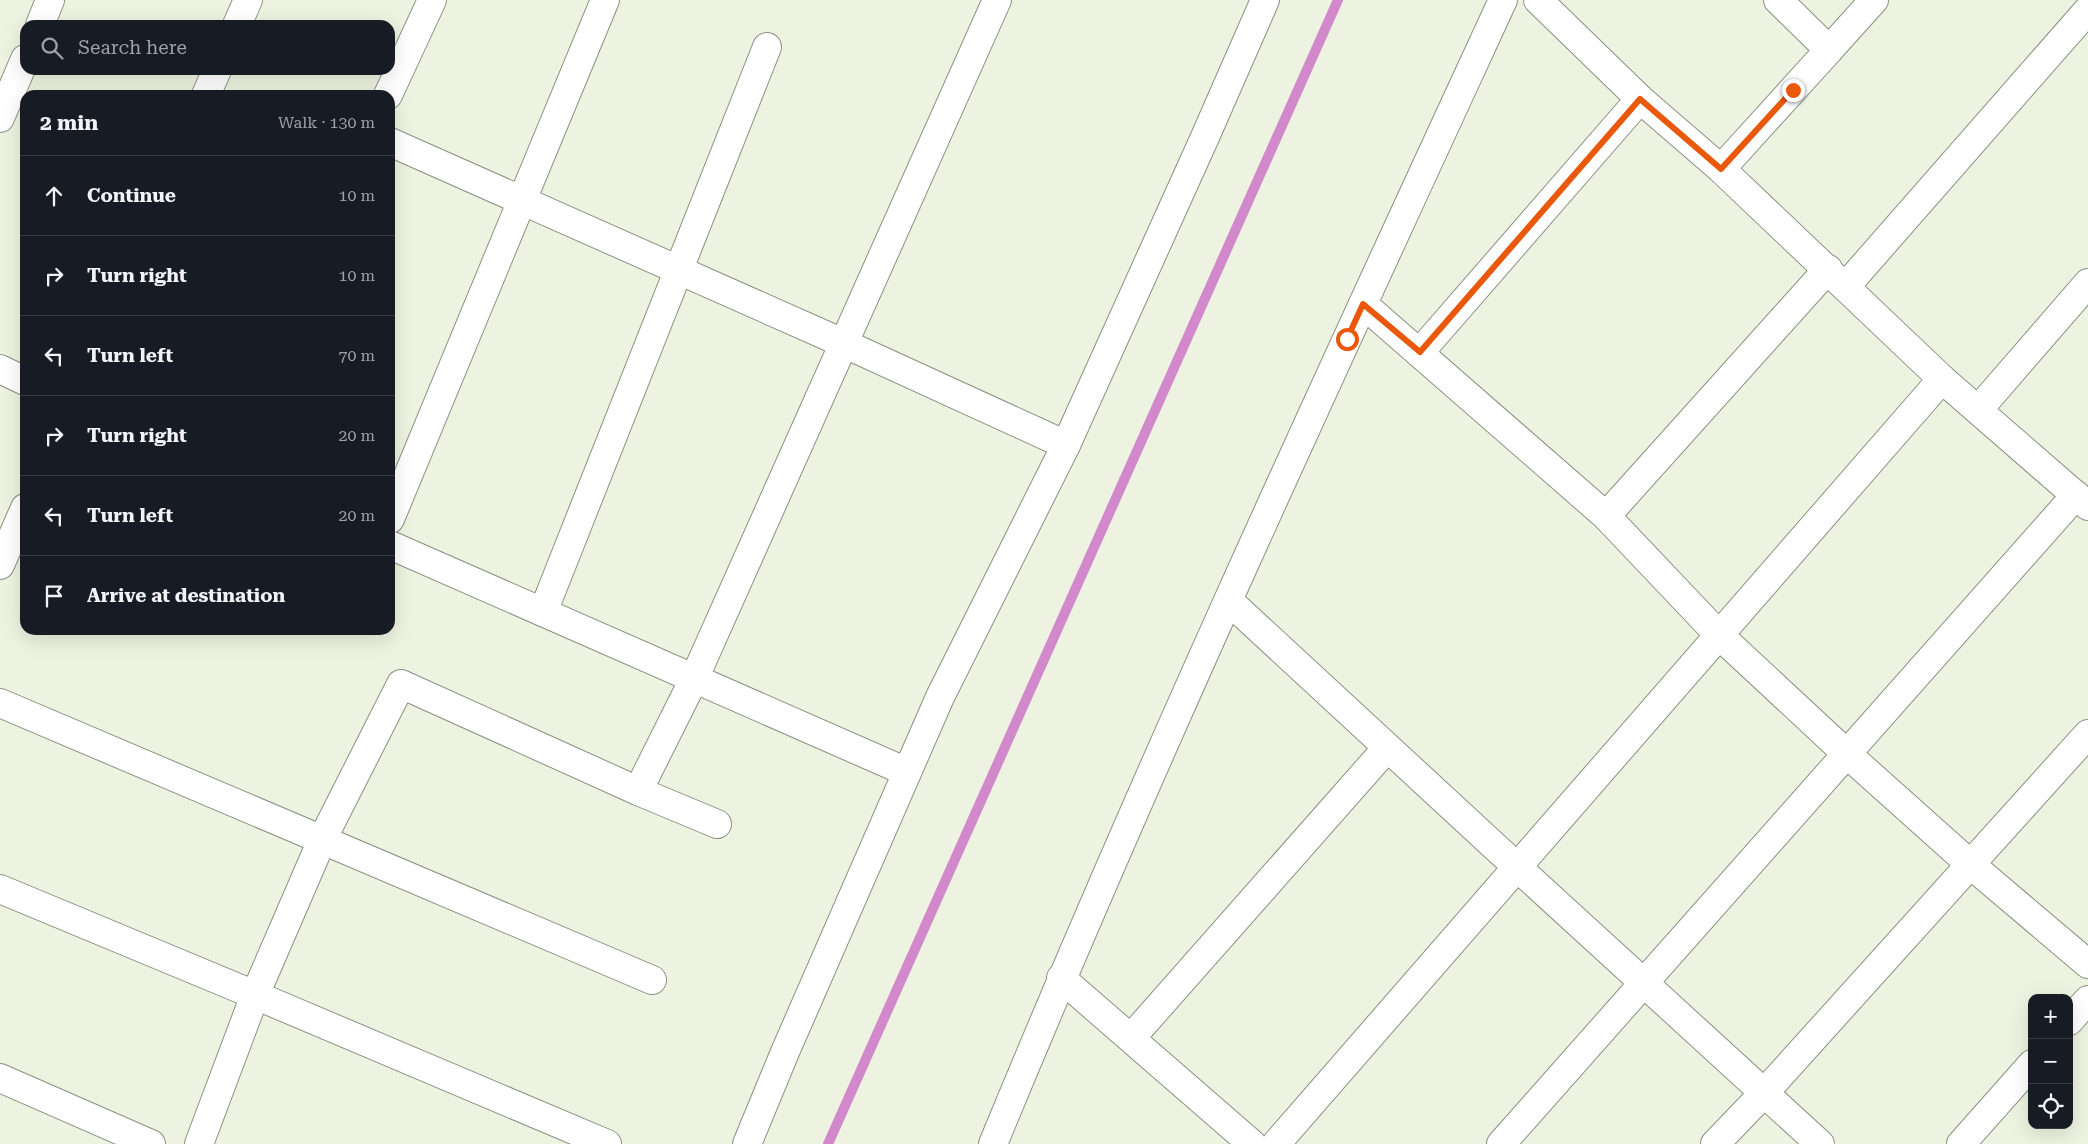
<!DOCTYPE html>
<meta charset="utf-8">
<style>
body{margin:0;font-family:"Roboto Serif",serif;background:#20242c;color:#f1f3f6}
.controls{position:absolute;right:15px;bottom:15px;display:grid;overflow:hidden;border-radius:10px;box-shadow:0 5px 20px #0002}
.controls button{width:45px;height:45px;display:grid;place-items:center;padding:0;border:0;border-bottom:1px solid #363941;background:#171b24;color:#f1f3f6;font:25px sans-serif}
.stop{position:absolute;width:15px;height:15px;margin:-11px;border:4px solid #ea580c;border-radius:50%;background:#fff}
.stop.end{background:#ea580c;border-color:#fff;box-shadow:0 1px 5px #0008}
.list{margin:0;padding:0;list-style:none}
h2{display:flex;justify-content:space-between;align-items:center;height:65px;margin:0;padding:0 20px;font-size:21px}
h2 small{font-size:16px;font-weight:400;color:#9ea1a6}
.list li{display:grid;grid-template-columns:32px 1fr auto;gap:15px;align-items:center;box-sizing:border-box;height:80px;padding:0 20px;border-top:1px solid #363941}
.list b{display:block;font-size:19px;white-space:nowrap}
.list em{font-size:16px;font-style:normal;color:#9ea1a6}
.icon{flex:none;width:28px;height:28px;fill:none;stroke:currentColor;stroke-width:2;stroke-linecap:round;stroke-linejoin:round}
.map{position:relative;flex:none;width:2088px;height:1144px;overflow:hidden}
.search{position:absolute;background:#171b24;box-shadow:0 5px 20px #0002;left:20px;top:20px;width:375px;height:55px;display:flex;align-items:center;gap:12px;box-sizing:border-box;padding:0 18px;border-radius:15px;color:#9ea1a6;font-size:19px}
.panel{position:absolute;background:#171b24;box-shadow:0 5px 20px #0002;left:20px;top:90px;width:375px;height:545px;border-radius:15px}
.map>svg:first-child{display:block}
.lines{fill:none;stroke-linecap:round;stroke-linejoin:round}
.stream{stroke:#d289cb;stroke-width:10}
.minor-casing{stroke:#8b9180;stroke-width:30}
.tertiary-casing{stroke:#8b9180;stroke-width:30}
.minor{stroke:#fff;stroke-width:28}
.tertiary{stroke:#fff;stroke-width:28}
.route{stroke:#ea580c;stroke-width:6}
</style>
<div class="map">
<svg width="2088" height="1144" viewBox="0 0 2088 1144">
<rect width="100%" height="100%" fill="#edf3e0"/>
<g class="lines">
<!-- stream -->
<polyline class="stream" points="828,1144 1338,0"/>
<defs>
<g id="minor">
<polyline points="1538,0 1640,99 1721,169 1942,379 2088,506"/>
<polyline points="1778,0 1829,50 1874,0"/>
<polyline points="40,25 50,0"/>
<polyline points="237,25 248,0"/>
<polyline points="206,95 217,70"/>
<polyline points="388,95 432,0"/>
<polyline points="0,118 25,59"/>
<polyline points="390,142 843,343 1066,445"/>
<polyline points="1721,169 1829,50"/>
<polyline points="1846,286 2088,10"/>
<polyline points="1363,304 1606,516 1719,635 1847,754 1970,864 2088,964"/>
<polyline points="1420,352 1640,99"/>
<polyline points="0,369 25,381"/>
<polyline points="1978,410 2088,283"/>
<polyline points="1606,516 1828,269"/>
<polyline points="390,519 605,0"/>
<polyline points="390,545 907,772"/>
<polyline points="0,565 25,508"/>
<polyline points="1229,601 1517,867 1820,1144"/>
<polyline points="543,612 767,47"/>
<polyline points="0,703 652,980"/>
<polyline points="638,791 694,679 997,0"/>
<polyline points="0,889 255,995 607,1144"/>
<polyline points="1061,978 1252,1144"/>
<polyline points="2069,1021 2088,1000"/>
<polyline points="1131,1038 1387,748"/>
<polyline points="0,1078 151,1144"/>
<polyline points="199,1144 255,995 322,840 401,684 638,791 717,824"/>
<polyline points="747,1144 785,1052 940,697 1066,445 1205,137 1265,0"/>
<polyline points="1276,1144 1942,379"/>
<polyline points="1501,1144 2076,495"/>
<polyline points="1715,1144 1764,1093 2088,734"/>
<polyline points="1961,1144 2032,1064"/>
</g>
<path id="tertiary" d="M 993,1144 C 1152,758 1328,379 1503,0"/>
</defs>
<!-- minor casing -->
<use href="#minor" class="minor-casing"/>
<!-- tertiary casing -->
<use href="#tertiary" class="tertiary-casing"/>
<!-- minor -->
<use href="#minor" class="minor"/>
<!-- tertiary -->
<use href="#tertiary" class="tertiary"/>
</g>
<g class="lines">
<!-- route -->
<polyline class="route" points="1347,339 1363,304 1420,352 1640,99 1721,169 1793,90"/>
</g>
</svg>
<div class="controls">
<button>+</button>
<button>−</button>
<button><svg class="icon" aria-label="locate" viewBox="0 0 24 24"><circle cx="12" cy="12" r="6"/><path d="M12 2v4M12 18v4M2 12h4M18 12h4"/></svg></button>
</div>
<div class="stop" style="left:1347px;top:339px"></div>
<div class="stop end" style="left:1793px;top:90px"></div>
<div class="search"><svg class="icon" aria-label="search" viewBox="0 0 24 24"><circle cx="10" cy="10" r="6"/><path d="M15 15l6 6"/></svg>Search here</div>
<section class="panel">
<h2>2 min<small>Walk · 130 m</small></h2>
<ul class="list">
<li><svg class="icon" aria-label="ahead" viewBox="0 0 24 24"><path d="M12 20V5M6 11l6-6 6 6"/></svg><div><b>Continue</b></div><em>10 m</em></li>
<li><svg class="icon" aria-label="right" viewBox="0 0 24 24"><path d="M7 20v-9h11M14 6l5 5-5 5"/></svg><div><b>Turn right</b></div><em>10 m</em></li>
<li><svg class="icon" aria-label="left" viewBox="0 0 24 24"><path d="M17 20v-9H6M10 6l-5 5 5 5"/></svg><div><b>Turn left</b></div><em>70 m</em></li>
<li><svg class="icon" aria-label="right" viewBox="0 0 24 24"><path d="M7 20v-9h11M14 6l5 5-5 5"/></svg><div><b>Turn right</b></div><em>20 m</em></li>
<li><svg class="icon" aria-label="left" viewBox="0 0 24 24"><path d="M17 20v-9H6M10 6l-5 5 5 5"/></svg><div><b>Turn left</b></div><em>20 m</em></li>
<li><svg class="icon" aria-label="arrive" viewBox="0 0 24 24"><path d="M6 21V4h12l-3 4 3 4H6"/></svg><div><b>Arrive at destination</b></div></li>
</ul>
</section>
</div>
